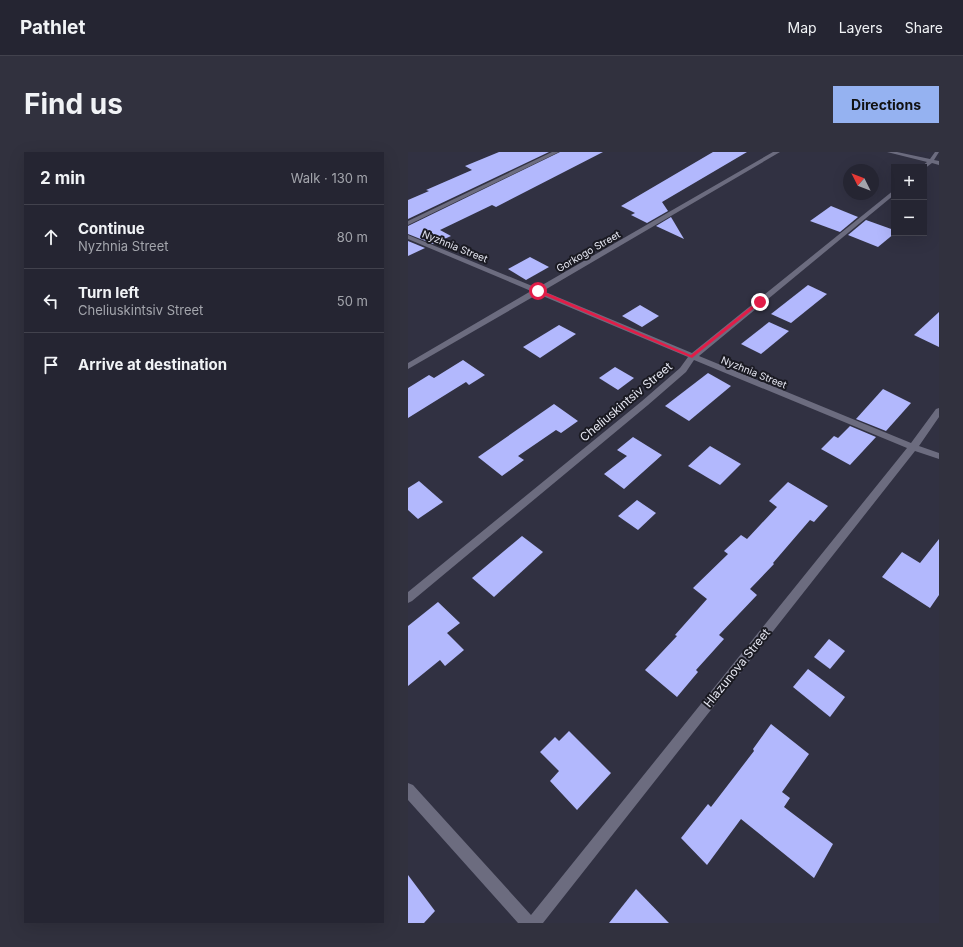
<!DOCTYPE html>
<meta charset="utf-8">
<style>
body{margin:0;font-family:Inter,sans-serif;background:#31313e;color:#f1f3f6}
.controls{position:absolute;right:12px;top:12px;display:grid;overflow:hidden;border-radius:0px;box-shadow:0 4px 16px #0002}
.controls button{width:36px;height:36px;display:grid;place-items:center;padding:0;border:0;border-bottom:1px solid #42424d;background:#252532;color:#f1f3f6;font:20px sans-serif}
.compass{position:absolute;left:435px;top:12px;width:36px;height:36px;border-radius:50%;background:#252532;box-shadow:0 4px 16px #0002;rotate:312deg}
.stop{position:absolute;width:12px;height:12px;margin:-9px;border:3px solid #e11d48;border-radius:50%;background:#fff}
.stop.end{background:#e11d48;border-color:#fff;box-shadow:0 1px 4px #0008}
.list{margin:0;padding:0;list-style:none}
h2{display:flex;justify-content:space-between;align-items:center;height:52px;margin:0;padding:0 16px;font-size:17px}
h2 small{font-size:13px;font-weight:400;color:#a3a5ac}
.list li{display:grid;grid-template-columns:26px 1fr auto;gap:12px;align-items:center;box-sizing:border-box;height:64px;padding:0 16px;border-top:1px solid #42424d}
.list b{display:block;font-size:15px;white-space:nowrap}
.list p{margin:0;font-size:13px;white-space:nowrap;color:#a3a5ac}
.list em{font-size:13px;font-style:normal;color:#a3a5ac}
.icon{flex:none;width:22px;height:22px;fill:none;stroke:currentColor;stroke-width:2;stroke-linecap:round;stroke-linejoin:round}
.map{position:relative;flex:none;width:531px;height:771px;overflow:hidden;border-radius:0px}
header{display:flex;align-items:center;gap:24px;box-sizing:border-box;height:56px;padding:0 20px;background:#252532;border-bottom:1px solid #42424d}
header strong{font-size:19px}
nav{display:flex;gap:22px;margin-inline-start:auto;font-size:14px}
.intro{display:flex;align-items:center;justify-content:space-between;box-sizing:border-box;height:96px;padding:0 24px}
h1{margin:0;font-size:28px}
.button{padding:10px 18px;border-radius:0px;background:#95b2f1;color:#111;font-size:14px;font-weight:700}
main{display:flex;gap:24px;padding:0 24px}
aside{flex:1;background:#252532;border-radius:0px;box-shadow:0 4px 16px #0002}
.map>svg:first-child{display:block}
.building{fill:#b2b8fd}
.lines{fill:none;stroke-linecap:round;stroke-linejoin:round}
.minor{fill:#6c6c7f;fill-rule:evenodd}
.route{fill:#e11d48}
.labels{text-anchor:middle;stroke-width:4;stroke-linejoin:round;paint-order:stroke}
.far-street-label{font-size:10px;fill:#e5e6f1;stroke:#1a1a22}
.street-label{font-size:12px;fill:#e5e6f1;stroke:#1a1a22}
</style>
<header>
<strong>Pathlet</strong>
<nav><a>Map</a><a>Layers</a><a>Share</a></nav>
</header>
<div class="intro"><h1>Find us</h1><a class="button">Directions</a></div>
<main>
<aside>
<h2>2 min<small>Walk · 130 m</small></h2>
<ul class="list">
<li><svg class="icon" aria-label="ahead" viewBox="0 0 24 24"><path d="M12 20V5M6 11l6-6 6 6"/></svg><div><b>Continue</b><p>Nyzhnia Street</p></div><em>80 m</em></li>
<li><svg class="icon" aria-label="left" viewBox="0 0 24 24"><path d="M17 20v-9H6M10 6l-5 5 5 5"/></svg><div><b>Turn left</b><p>Cheliuskintsiv Street</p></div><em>50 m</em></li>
<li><svg class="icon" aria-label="arrive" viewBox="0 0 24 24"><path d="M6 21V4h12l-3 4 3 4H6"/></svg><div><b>Arrive at destination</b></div></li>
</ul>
</aside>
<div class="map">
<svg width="531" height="771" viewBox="0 0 531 771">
<rect width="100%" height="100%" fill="#313142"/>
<!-- building -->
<g class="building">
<polygon points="91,0 141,0 0,67 0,48 21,39 18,38 64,18 57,14"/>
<polygon points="152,0 195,0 88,55 84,53 32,78 43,84 25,92 0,82 0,74"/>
<polygon points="305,0 339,0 254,50 260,59 239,71 223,63 227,61 213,54"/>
<polygon points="423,54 450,65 432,80 402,69"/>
<polygon points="263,65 276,87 248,74"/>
<polygon points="458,68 486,78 487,81 470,95 440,83"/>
<polygon points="0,89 17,96 0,104"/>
<polygon points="122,105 141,115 118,128 100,117"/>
<polygon points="400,133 419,142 383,171 363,162"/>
<polygon points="232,153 251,164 234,175 214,164"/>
<polygon points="531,160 531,195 506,183"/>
<polygon points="361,170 381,179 353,202 333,192"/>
<polygon points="151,173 168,182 132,206 115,195"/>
<polygon points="55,208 77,223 61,233 58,230 0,266 0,236 21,223 26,226"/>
<polygon points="207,215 226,226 210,238 191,226"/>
<polygon points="300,221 323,234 281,269 257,254"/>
<polygon points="475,237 503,251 478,279 448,267"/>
<polygon points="146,252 170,269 153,281 148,278 110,304 116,308 94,324 70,305"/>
<polygon points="442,274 468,285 442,313 413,297 426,284 430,286"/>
<polygon points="225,285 254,303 216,337 196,322 219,304 209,298"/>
<polygon points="302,294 333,312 312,333 280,314"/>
<polygon points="11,329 35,350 10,367 0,358 0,336"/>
<polygon points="380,330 420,354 406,370 402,368 365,411 366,412 342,437 349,443 311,483 316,487 288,518 290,520 269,545 237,518 269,484 267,483 299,447 285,436 320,402 316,399 333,383 339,387 369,355 361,349"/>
<polygon points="229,348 248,361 230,378 210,364"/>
<polygon points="114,384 135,400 86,445 64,426"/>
<polygon points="531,387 531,443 522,456 474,425 494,400 512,411"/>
<polygon points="30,450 52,471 39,481 56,498 37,514 32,508 0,534 0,474"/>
<polygon points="421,487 437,499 422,517 406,505"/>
<polygon points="400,517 437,545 422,565 385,535"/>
<polygon points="363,572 401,602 374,640 382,646 376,655 425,692 406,726 333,667 299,713 273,686 300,652 303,655 346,599 345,597"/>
<polygon points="161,579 203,621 169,658 142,629 151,619 132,600 147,585 151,589"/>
<polygon points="0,723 27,759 16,771 0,771"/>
<polygon points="228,737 261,771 201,771"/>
</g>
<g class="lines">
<!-- minor -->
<g class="minor">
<polygon points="144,0 151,0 0,73 0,69"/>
<polygon points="365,0 372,0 135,139 284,201 486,38 486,43 291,204 503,291 528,257 531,256 531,265 511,294 531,301 531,307 507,299 135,771 110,771 0,648 0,631 5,633 123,763 499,296 286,208 278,220 240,253 4,449 0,451 0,440 234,249 272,216 280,205 130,142 0,217 0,211 123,139 0,87 0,83 129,136"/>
<polygon points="479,0 489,0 522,7 527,0 531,0 526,8 531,9 531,13 524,11 516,17 516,15 513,15 519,10"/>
</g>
</g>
<!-- route -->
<polygon class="route" points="129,138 132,138 283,203 350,149 354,150 284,206 129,140"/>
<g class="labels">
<!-- far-street labels -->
<g class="far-street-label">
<text transform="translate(47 94) rotate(22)" y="4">Nyzhnia Street</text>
<text transform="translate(180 99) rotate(-30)" y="4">Gorkogo Street</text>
<text transform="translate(346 220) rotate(22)" y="4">Nyzhnia Street</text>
</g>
<!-- street labels -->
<g class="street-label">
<text transform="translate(218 250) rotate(-40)" y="4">Cheliuskintsiv Street</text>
<text transform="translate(329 516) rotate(-51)" y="4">Hlazunova Street</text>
</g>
</g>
</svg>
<div class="controls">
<button>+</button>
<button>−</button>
</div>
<svg class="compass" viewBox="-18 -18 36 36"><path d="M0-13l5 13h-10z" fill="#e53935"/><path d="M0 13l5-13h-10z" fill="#a3a5ac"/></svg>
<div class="stop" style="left:130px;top:139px"></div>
<div class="stop end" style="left:352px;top:150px"></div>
</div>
</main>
